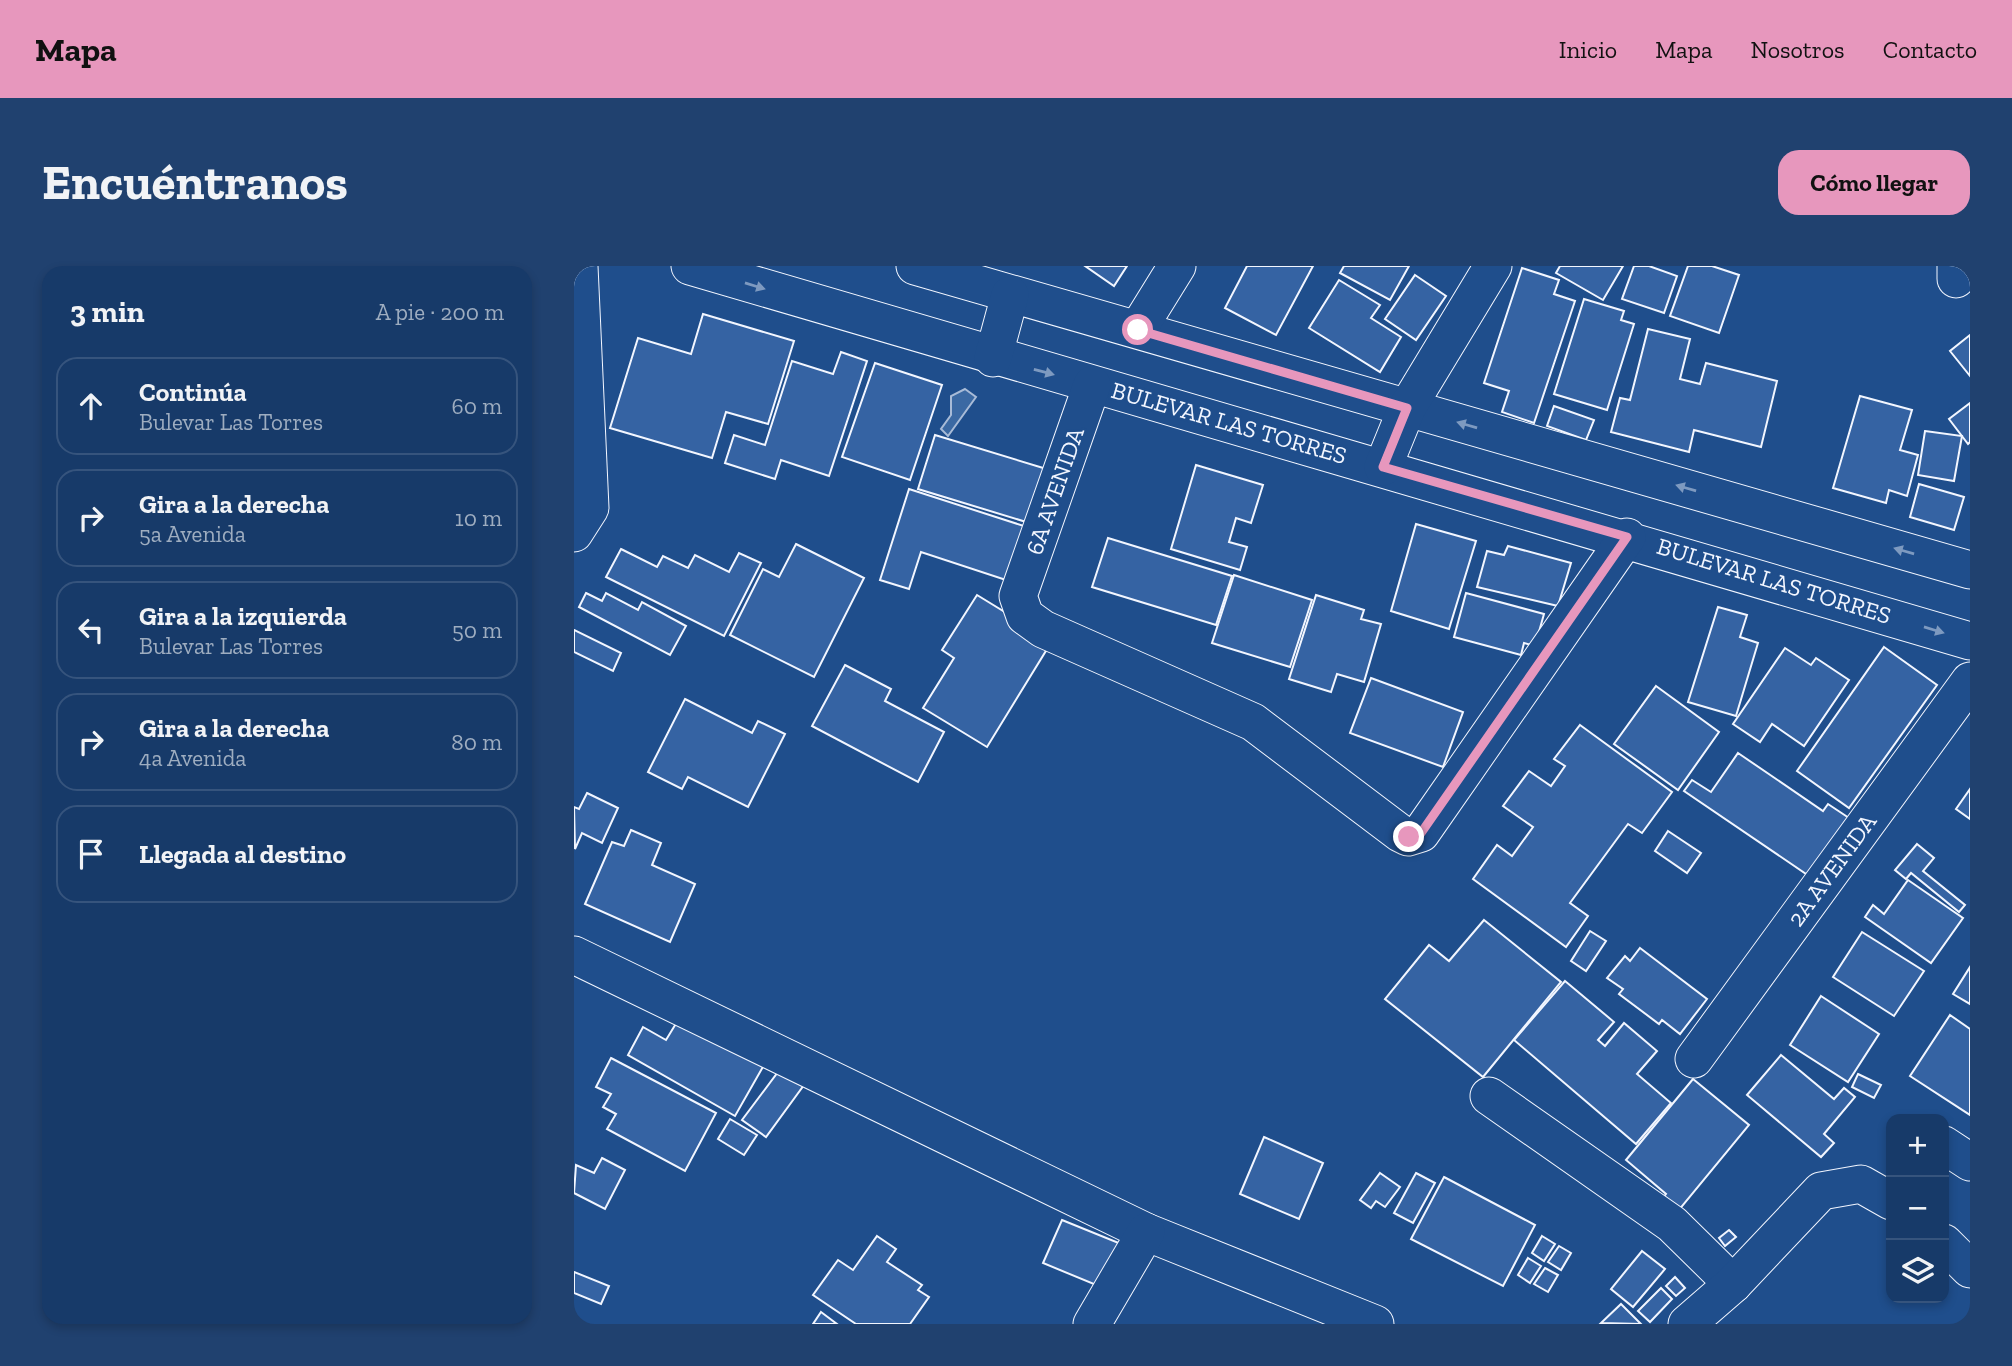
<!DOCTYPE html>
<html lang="es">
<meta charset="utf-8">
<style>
body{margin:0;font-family:"Zilla Slab",serif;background:#20416f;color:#f1f3f6}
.controls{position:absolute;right:21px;bottom:21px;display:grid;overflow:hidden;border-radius:14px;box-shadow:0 4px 10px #0003}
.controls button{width:63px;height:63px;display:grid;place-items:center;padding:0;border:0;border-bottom:2px solid #36547d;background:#173a69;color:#f1f3f6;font:35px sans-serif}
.stop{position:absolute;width:21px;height:21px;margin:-16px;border:5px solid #e797bd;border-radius:50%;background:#fff}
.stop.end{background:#e797bd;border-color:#fff;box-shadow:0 2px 7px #0008}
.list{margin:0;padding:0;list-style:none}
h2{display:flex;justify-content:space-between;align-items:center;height:91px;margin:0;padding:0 28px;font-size:30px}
h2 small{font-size:23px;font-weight:400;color:#9eadc0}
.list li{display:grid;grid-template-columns:46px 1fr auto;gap:21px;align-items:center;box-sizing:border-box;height:98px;margin:0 14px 14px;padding:0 14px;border:2px solid #36547d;border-radius:21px}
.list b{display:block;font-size:26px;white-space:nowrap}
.list p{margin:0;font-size:23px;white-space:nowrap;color:#9eadc0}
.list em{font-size:23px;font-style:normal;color:#9eadc0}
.icon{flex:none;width:38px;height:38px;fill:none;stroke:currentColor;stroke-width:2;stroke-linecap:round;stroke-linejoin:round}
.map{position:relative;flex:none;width:1396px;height:1058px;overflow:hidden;border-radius:21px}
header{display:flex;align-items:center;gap:42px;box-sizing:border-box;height:98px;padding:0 35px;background:#e797bd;color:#111}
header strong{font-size:33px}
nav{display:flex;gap:38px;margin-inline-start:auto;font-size:24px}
.intro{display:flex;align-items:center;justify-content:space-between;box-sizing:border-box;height:168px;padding:0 42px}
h1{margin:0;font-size:49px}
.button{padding:18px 32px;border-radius:21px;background:#e797bd;color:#111;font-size:24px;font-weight:700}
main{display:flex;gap:42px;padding:0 42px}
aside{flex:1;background:#173a69;border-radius:21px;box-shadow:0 4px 10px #0003}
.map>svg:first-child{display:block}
.water{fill:#3b69a3;stroke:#a8bbd7;stroke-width:2}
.building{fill:#3563a3;stroke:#f2f6ff;stroke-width:2}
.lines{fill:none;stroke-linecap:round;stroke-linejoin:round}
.minor-casing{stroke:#f2f6ff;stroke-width:39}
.minor{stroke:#1f4e8c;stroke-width:37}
.oneway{fill:#7e9ac0}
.route{stroke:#e797bd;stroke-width:9}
.labels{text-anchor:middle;stroke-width:5;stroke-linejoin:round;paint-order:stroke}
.street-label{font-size:24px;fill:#f2f6ff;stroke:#1f4e8c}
</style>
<header>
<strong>Mapa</strong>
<nav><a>Inicio</a><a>Mapa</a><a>Nosotros</a><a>Contacto</a></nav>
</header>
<div class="intro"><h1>Encuéntranos</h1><a class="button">Cómo llegar</a></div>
<main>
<aside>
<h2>3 min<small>A pie · 200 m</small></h2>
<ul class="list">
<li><svg class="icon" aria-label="ahead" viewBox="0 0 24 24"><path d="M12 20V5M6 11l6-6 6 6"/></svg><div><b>Continúa</b><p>Bulevar Las Torres</p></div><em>60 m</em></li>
<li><svg class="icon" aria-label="right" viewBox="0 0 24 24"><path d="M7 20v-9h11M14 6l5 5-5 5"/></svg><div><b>Gira a la derecha</b><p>5a Avenida</p></div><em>10 m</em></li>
<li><svg class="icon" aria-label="left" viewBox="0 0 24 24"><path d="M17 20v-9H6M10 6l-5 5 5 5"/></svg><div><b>Gira a la izquierda</b><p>Bulevar Las Torres</p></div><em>50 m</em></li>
<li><svg class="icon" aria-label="right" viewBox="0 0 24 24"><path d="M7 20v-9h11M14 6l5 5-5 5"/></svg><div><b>Gira a la derecha</b><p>4a Avenida</p></div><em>80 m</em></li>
<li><svg class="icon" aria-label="arrive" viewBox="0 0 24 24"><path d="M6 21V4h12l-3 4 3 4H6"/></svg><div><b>Llegada al destino</b></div></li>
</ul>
</aside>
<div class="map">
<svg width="1396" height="1058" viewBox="0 0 1396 1058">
<rect width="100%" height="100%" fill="#1f4e8c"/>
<!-- water -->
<polygon class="water" points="391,123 402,131 374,170 367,163 377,149 377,130"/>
<!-- building -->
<g class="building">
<polygon points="511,0 553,0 540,20"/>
<polygon points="673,0 739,0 702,69 651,42"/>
<polygon points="770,0 835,0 816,34 766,7"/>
<polygon points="986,0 1049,0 1029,34 982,7"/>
<polygon points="1060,0 1075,0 1103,10 1090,47 1048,33"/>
<polygon points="1114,0 1138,0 1165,9 1145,67 1096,50"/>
<polygon points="948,2 985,14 980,28 1001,35 960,157 928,146 935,125 910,117"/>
<polygon points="841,9 872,30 842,74 811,53"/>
<polygon points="765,14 806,39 797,52 827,71 806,106 735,62"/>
<polygon points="1010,33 1050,45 1047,54 1060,58 1033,144 980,128"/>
<polygon points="129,48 220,75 194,158 152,146 138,192 36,162 64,72 117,88"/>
<polygon points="1074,63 1116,73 1106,113 1126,118 1132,97 1203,115 1187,181 1120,164 1115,186 1037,166 1046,132 1056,134"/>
<polygon points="1396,69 1396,110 1376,85"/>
<polygon points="267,86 293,95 255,210 207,194 201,213 151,197 160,169 191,179 218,95 259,108"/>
<polygon points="301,97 368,119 336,214 268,191"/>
<polygon points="1286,130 1338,144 1326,184 1344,189 1333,230 1315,224 1312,237 1259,222"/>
<polygon points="1396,137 1396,176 1394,178 1375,153"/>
<polygon points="980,140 1020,154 1012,174 973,160"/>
<polygon points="1351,165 1388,170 1380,215 1344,209"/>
<polygon points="361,169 479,205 462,259 344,223"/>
<polygon points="622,199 689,219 677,257 662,252 655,276 673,281 666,304 597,283"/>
<polygon points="1345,218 1390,231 1380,264 1336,251"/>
<polygon points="335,223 456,262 438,316 347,286 335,323 306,314"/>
<polygon points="842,258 902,275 875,363 817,345"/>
<polygon points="534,272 658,310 642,359 518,321"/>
<polygon points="222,278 290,312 240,411 156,369 189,303 205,311"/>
<polygon points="934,280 997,297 984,340 903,321 913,285 930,289"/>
<polygon points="47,283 83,301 89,290 114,302 121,289 155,306 165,287 187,297 150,370 32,311"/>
<polygon points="660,309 738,334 716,401 638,377"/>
<polygon points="12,327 28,335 32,327 64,344 68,336 112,360 96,389 5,341"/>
<polygon points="892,327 970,348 961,380 950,377 947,389 880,371"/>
<polygon points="403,329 478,375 413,481 349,442 380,392 368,384"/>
<polygon points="742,329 790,344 787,353 807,358 790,416 763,408 757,426 715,413"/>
<polygon points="1144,341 1173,349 1166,371 1184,377 1162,450 1114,436"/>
<polygon points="0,364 47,387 39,405 0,386"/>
<polygon points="1310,381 1363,419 1275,542 1223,505"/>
<polygon points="1211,382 1237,399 1242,392 1275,414 1230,480 1198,458 1186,476 1159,458"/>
<polygon points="271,399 317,423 311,435 370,466 344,516 238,460"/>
<polygon points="797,412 889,446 869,501 776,467"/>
<polygon points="1082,420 1145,466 1104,524 1040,478"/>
<polygon points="111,433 178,467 184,455 211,468 174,541 114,511 108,523 74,506"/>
<polygon points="1006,459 1098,526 1068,567 1054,558 996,637 1014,650 992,681 899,613 923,579 938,590 959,561 929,540 955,505 977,520 991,500 980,493"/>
<polygon points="1164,487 1249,545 1254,538 1281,556 1241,614 1110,525 1118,514 1137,526"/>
<polygon points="1396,523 1396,553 1382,543"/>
<polygon points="13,527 44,542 28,577 8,567 1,583 0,541 5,543"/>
<polygon points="57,564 87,577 78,599 121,618 96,676 11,638 38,576 50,580"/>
<polygon points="1094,565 1127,587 1113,607 1081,585"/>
<polygon points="1343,578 1360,592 1349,605 1391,639 1385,646 1337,607 1332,613 1321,604"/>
<polygon points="1334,614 1389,652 1357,697 1291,651 1299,639 1310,648"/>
<polygon points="910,654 987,716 909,811 811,733 855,679 875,695"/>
<polygon points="1016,665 1032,675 1012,705 997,695"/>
<polygon points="1288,666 1350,705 1320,750 1259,711"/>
<polygon points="1066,682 1133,733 1106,768 1088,754 1085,758 1045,728 1049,723 1033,712 1051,690 1056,695"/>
<polygon points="1396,701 1396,738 1379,728"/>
<polygon points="991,715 1040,756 1024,774 1031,780 1050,757 1083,785 1063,808 1097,837 1062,878 940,774"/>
<polygon points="1247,730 1305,768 1274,816 1216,779"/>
<polygon points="1376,749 1396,763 1396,849 1336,810"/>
<polygon points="106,751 190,799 161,850 54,789 69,761 92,774"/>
<polygon points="1207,789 1260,833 1270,822 1281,831 1250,868 1260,877 1247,891 1173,829"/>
<polygon points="37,792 142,847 111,905 33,863 42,848 29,841 37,828 22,821"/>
<polygon points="207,802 230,819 192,871 168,854"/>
<polygon points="1284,808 1307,819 1300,832 1278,821"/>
<polygon points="1119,813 1175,859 1100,950 1084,938 1092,928 1052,894"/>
<polygon points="156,853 183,869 170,889 144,873"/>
<polygon points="690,871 749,897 725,953 666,928"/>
<polygon points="28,892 51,904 31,943 0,927 2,899 20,907"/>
<polygon points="806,907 826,921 811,941 802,935 797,942 786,934"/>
<polygon points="842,907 861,917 839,957 820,947"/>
<polygon points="870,911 961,959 929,1020 837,973"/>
<polygon points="488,954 562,984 544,1028 469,997"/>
<polygon points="1155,964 1162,971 1151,980 1145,972"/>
<polygon points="303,970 322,983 313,996 348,1019 344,1024 355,1031 336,1058 282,1058 239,1029 264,994 279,1004"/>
<polygon points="968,970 981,978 970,995 958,987"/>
<polygon points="985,980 997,987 987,1004 974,996"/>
<polygon points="1068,985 1091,1003 1059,1041 1037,1023"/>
<polygon points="954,992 967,1000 956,1017 944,1009"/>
<polygon points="971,1002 984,1009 974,1026 960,1018"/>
<polygon points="0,1006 35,1020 27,1038 0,1027"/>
<polygon points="1101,1011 1111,1022 1102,1030 1092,1020"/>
<polygon points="1087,1022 1098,1033 1076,1056 1064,1045"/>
<polygon points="1047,1038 1067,1058 1027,1057"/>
<polygon points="247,1046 263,1058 239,1058"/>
</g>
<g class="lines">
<defs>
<g id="minor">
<path d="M 116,0 C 542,129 970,246 1396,375"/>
<polyline points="341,0 1396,304"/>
<polyline points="1382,13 1382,0"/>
<polyline points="564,63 603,0"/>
<polyline points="419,92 436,29"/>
<polyline points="518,119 444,330 451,350 469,363 679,456 826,567 834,571 847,567 1053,271"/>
<polyline points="809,201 833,142 919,0"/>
<polyline points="0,267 16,242 5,0"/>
<polyline points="0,689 572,966 801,1058"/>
<polyline points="1120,793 1396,415"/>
<polyline points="915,830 1098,958 1159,1018"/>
<polyline points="1370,879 1396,896"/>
<polyline points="1370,977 1396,1003"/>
<polyline points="518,1058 572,966"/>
<polyline points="1113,1058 1159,1018 1247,925 1287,918 1317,935"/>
</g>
</defs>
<!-- minor casing -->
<use href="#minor" class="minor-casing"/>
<!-- minor -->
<use href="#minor" class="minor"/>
</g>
<!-- one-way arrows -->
<defs><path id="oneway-solid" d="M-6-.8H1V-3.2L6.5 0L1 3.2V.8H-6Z" transform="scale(1.75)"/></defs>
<g class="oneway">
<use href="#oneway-solid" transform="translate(181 20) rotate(17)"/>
<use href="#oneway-solid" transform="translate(470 106) rotate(15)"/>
<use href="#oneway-solid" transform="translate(893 159) rotate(-164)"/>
<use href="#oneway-solid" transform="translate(1112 222) rotate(-164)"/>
<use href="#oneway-solid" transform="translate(1330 285) rotate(-164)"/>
<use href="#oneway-solid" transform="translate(1360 364) rotate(17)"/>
</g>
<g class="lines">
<!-- route -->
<polyline class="route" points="564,64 833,142 809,201 1053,271 847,567 835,571"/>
</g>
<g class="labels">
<!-- street labels -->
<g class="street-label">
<text transform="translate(655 157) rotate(16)" y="8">BULEVAR LAS TORRES</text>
<text transform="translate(481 225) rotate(-71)" y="8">6A AVENIDA</text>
<text transform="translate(1200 315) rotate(17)" y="8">BULEVAR LAS TORRES</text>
<text transform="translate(1258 604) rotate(-54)" y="8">2A AVENIDA</text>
</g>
</g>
</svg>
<div class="controls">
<button>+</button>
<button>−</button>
<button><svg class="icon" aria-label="layers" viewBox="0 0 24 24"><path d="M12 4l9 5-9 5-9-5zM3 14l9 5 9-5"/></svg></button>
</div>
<div class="stop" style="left:564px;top:64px"></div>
<div class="stop end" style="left:835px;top:571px"></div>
</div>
</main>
